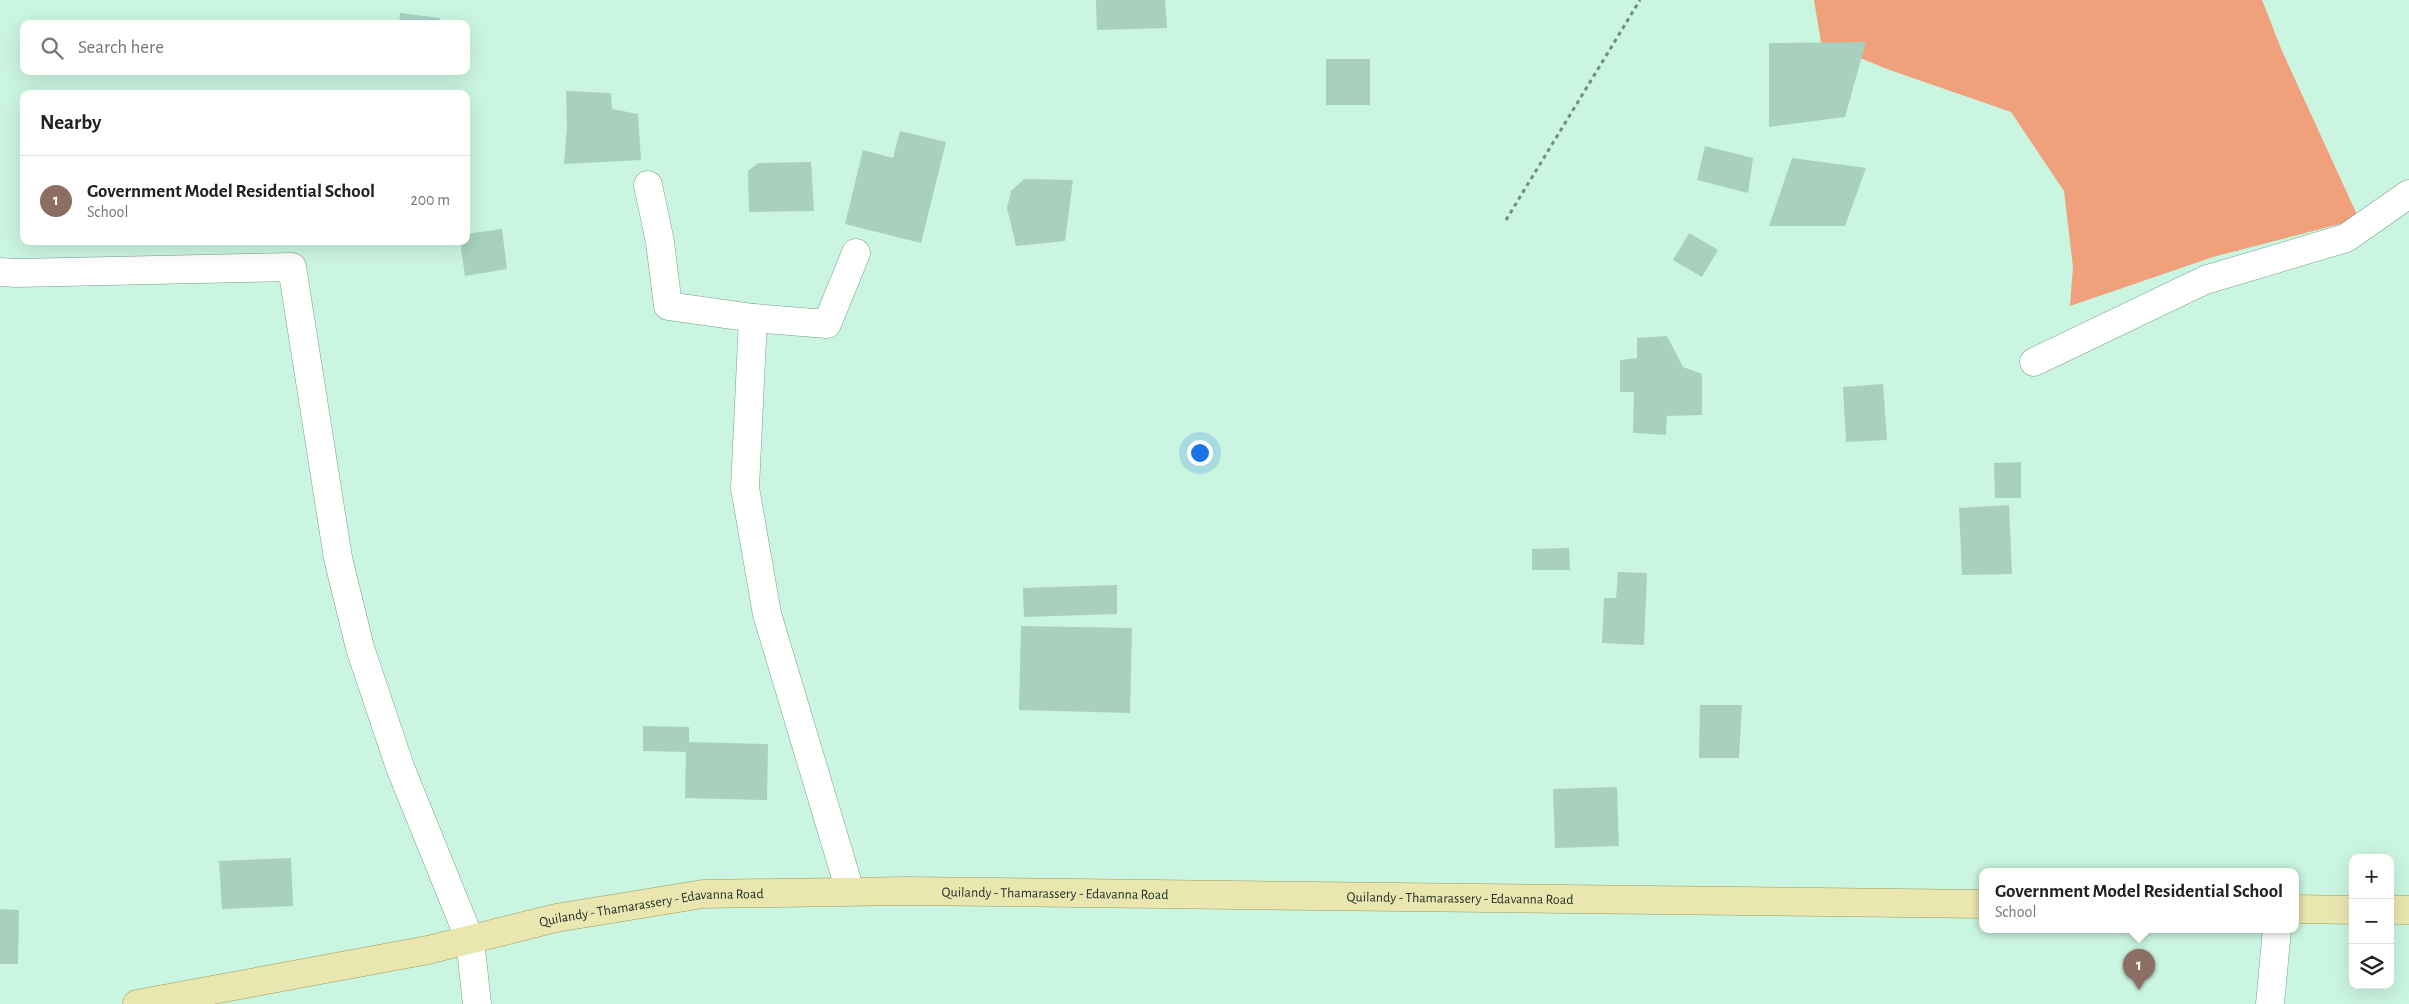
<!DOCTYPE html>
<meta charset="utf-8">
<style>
body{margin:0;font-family:"Alegreya Sans",sans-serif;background:#f2f2f2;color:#222}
.controls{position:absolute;right:15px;bottom:15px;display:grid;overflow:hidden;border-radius:10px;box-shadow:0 5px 20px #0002}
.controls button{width:45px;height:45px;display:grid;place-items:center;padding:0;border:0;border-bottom:1px solid #e0e0e0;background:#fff;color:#222;font:25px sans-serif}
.you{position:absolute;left:1199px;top:452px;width:18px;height:18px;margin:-12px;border:4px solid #fff;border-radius:50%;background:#1a73e8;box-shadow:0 0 0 8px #1a73e833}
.badge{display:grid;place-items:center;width:32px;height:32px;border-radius:50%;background:#d93025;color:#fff;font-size:16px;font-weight:700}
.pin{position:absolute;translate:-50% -41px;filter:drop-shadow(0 1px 2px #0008)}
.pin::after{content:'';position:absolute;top:26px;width:18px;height:15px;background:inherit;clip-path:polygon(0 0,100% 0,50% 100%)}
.popup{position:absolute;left:1979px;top:868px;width:320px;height:65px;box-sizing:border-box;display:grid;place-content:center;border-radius:10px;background:#fff;filter:drop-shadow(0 1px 4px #0005);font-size:16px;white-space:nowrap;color:#767676}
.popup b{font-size:19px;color:#222}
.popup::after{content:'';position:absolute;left:50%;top:100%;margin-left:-10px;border:10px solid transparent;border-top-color:#fff}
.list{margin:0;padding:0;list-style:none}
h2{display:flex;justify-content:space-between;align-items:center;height:65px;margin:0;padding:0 20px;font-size:21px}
h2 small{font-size:16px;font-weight:400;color:#767676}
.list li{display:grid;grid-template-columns:32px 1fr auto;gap:15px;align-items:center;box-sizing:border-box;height:90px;padding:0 20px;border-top:1px solid #e0e0e0}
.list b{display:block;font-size:19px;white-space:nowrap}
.list p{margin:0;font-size:16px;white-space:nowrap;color:#767676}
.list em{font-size:16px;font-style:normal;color:#767676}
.icon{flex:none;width:28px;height:28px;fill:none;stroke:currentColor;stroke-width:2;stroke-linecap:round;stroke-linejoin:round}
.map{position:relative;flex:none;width:2409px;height:1004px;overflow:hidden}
.search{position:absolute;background:#fff;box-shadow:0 5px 20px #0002;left:20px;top:20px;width:450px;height:55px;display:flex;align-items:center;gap:12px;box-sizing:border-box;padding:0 18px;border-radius:10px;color:#767676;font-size:19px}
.panel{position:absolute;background:#fff;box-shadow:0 5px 20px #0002;left:20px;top:90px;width:450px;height:155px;border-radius:10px}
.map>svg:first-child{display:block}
.green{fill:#f0a07a}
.building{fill:#a7d1be}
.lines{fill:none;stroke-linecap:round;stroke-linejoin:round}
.street-casing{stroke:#77a08d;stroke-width:29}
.primary-casing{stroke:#9b9d5e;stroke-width:29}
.path{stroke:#708d80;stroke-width:3;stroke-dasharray:4 4;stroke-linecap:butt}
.street{stroke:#fff;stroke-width:28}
.primary{stroke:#eae6af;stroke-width:28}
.labels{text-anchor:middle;stroke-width:4.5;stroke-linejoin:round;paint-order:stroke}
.street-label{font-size:14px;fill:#22332c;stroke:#fff}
</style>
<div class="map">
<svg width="2409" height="1004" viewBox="0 0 2409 1004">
<rect width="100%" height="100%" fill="#caf5e1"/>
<!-- green -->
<polygon class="green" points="1814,0 2262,0 2282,51 2359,219 2213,257 2070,306 2073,267 2064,191 2011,112 1887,69 1821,42"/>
<!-- building -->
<g class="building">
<polygon points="1096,0 1165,0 1167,28 1097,30"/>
<polygon points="400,13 440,18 439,24 399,24"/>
<polygon points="1866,42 1845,117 1769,127 1769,43"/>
<rect x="1326" y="59" width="44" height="46"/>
<polygon points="566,91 611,93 612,109 638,114 641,160 564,164 567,128"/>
<polygon points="900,131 946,142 921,243 845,224 863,150 893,158"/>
<polygon points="1705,146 1753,158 1748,193 1697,180"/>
<polygon points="1792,158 1866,168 1845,226 1769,226"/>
<polygon points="811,162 814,211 749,212 748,171 758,163"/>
<polygon points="1024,179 1073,180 1065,241 1016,246 1007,208 1011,191"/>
<polygon points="502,229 507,269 465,276 460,241 466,241 466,234"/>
<polygon points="1689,233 1718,250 1702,277 1673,260"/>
<polygon points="1667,336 1683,367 1702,374 1702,415 1667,416 1666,435 1633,433 1634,392 1620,392 1620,360 1637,358 1637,338"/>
<polygon points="1883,384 1887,440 1846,442 1843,387"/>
<polygon points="2021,462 2021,498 1995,498 1994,463"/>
<polygon points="2009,505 2012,574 1962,575 1959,508"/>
<polygon points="1569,548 1570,570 1532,570 1532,549"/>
<polygon points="1618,572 1647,573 1644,645 1602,643 1604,598 1616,598"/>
<polygon points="1117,585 1117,614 1024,617 1023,588"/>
<polygon points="1021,626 1132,628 1130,713 1019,710"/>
<polygon points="1700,705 1742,705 1739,758 1699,758"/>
<polygon points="643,726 689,727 689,742 768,744 767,800 685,798 686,752 643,751"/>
<polygon points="1617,787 1619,846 1555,848 1553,789"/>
<polygon points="291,858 293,906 222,909 219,861"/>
<polygon points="0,909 19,910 18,964 0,964"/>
</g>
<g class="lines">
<defs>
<g id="street">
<polyline points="648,185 660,242 668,306 753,318 827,324 856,253"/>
<polyline points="0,272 17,273 292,267 338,558 360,648 400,767 470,940 477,1004"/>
<polyline points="753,318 745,488 767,614 850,891"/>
<polyline points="2034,362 2205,280 2346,238 2409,194"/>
<polyline points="2270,1004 2277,929"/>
</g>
<g id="primary">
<polyline points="2295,909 2353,910"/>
<polyline points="2390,910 2409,910"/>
<path id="s1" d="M 137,1004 L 428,950 L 556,918 L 703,894 L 906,891 L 1983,904"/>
</g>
</defs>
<!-- street casing -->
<use href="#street" class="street-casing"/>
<!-- primary casing -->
<use href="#primary" class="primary-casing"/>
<!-- path -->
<polyline class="path" points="1506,220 1640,0"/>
<!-- street -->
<use href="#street" class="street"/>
<!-- primary -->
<use href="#primary" class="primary"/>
</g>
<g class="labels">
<!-- street labels -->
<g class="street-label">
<text dy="5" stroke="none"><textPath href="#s1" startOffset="929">Quilandy - Thamarassery - Edavanna Road</textPath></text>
<text dy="5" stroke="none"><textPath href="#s1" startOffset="1334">Quilandy - Thamarassery - Edavanna Road</textPath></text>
<text dy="5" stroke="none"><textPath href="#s1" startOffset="524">Quilandy - Thamarassery - Edavanna Road</textPath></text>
</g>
</g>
</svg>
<div class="controls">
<button>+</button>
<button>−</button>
<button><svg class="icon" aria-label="layers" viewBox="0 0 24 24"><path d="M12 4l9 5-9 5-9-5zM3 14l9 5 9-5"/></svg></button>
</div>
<div class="you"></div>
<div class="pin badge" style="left:2139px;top:990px;background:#8d6e63">1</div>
<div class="popup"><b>Government Model Residential School</b>School</div>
<div class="search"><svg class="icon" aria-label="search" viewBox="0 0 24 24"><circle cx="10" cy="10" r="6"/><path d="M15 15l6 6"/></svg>Search here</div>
<section class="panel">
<h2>Nearby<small></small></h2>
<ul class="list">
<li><span class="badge" style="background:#8d6e63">1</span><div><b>Government Model Residential School</b><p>School</p></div><em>200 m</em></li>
</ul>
</section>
</div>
